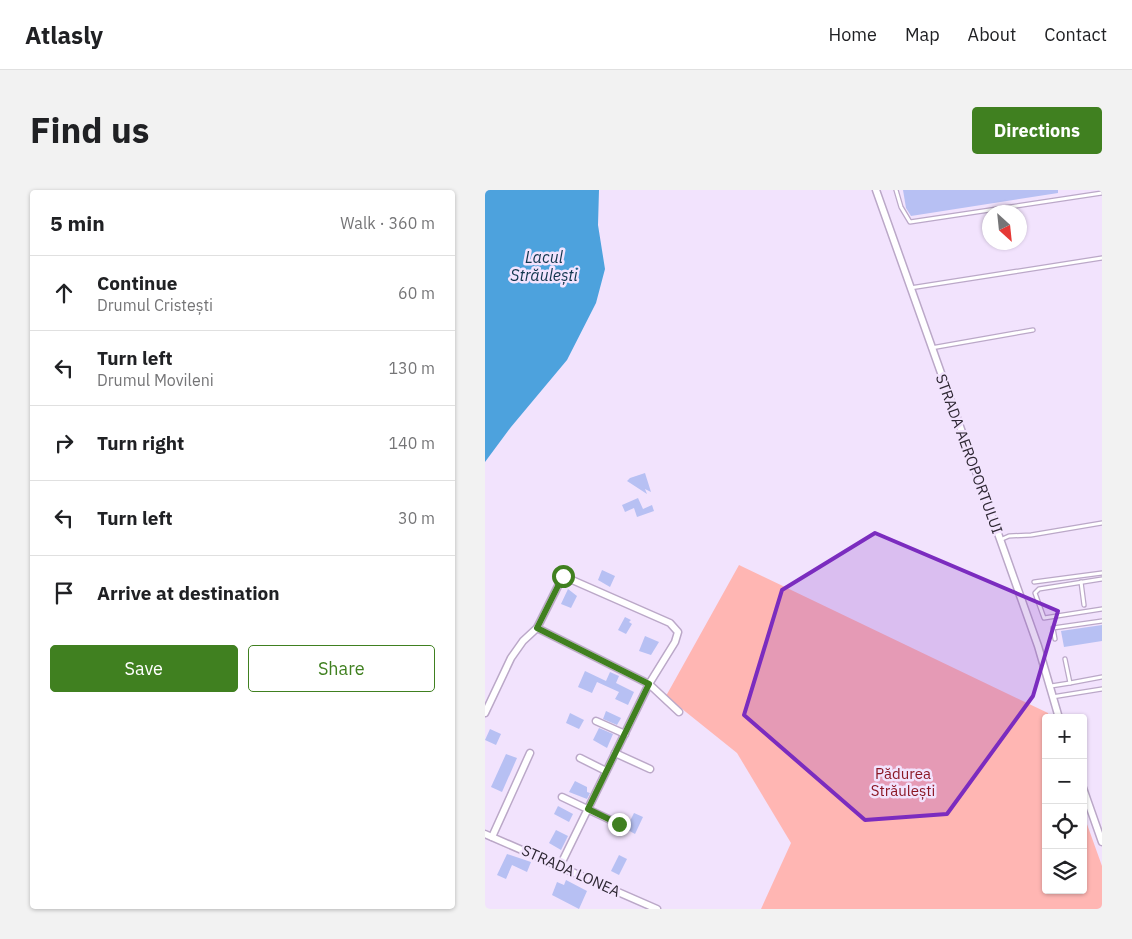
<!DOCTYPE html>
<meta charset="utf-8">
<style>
body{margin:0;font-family:"IBM Plex Sans",sans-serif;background:#f2f2f2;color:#202124}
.controls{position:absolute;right:15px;bottom:15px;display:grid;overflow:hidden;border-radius:5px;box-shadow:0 1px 4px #0004}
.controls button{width:45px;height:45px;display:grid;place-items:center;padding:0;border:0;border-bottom:1px solid #e0e0e0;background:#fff;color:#202124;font:25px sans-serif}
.compass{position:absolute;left:497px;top:15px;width:45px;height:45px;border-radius:50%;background:#fff;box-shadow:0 1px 4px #0004;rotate:153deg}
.stop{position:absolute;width:15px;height:15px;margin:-11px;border:4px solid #408020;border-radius:50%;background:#fff}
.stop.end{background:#408020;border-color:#fff;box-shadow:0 1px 5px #0008}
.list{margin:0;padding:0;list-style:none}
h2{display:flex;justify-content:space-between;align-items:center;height:65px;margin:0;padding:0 20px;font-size:21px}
h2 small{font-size:16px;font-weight:400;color:#757577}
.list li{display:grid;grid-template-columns:32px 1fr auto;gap:15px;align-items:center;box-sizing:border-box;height:75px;padding:0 20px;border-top:1px solid #e0e0e0}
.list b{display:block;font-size:19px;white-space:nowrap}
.list p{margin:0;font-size:16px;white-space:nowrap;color:#757577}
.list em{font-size:16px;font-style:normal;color:#757577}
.actions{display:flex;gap:10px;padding:15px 20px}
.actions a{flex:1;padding:11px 0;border:1px solid #408020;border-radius:5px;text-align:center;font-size:18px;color:#408020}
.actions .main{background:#408020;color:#fff}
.icon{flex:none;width:28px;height:28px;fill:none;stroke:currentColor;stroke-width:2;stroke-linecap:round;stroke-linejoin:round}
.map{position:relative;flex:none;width:617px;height:719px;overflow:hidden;border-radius:5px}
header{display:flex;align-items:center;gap:30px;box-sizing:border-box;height:70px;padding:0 25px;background:#fff;border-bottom:1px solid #e0e0e0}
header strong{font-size:24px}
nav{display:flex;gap:28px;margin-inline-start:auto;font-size:18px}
.intro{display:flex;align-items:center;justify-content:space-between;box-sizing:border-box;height:120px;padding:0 30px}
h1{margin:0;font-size:35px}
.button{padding:12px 22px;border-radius:5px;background:#408020;color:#fff;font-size:18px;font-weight:700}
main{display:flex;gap:30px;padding:0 30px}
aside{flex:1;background:#fff;border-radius:5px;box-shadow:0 1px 4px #0004}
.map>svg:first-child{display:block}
.green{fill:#ffb6b3}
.water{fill:#4da2dd}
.building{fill:#b7c0f3}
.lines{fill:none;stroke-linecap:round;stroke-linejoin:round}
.service-casing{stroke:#bba8c8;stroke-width:5.5}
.minor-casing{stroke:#bba8c8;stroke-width:9}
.service{stroke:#fff;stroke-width:3}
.minor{stroke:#fff;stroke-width:6}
.route{stroke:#408020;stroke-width:6}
.marked{fill:#7b2cbf;fill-opacity:0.2;stroke:#7b2cbf;stroke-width:4;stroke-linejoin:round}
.labels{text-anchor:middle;stroke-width:5;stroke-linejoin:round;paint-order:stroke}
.street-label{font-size:15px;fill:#2e2733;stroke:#f2e3fd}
.park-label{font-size:15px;fill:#8b1725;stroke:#f2e3fd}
.water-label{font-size:16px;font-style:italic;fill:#0f344c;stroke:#f2e3fd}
</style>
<header>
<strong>Atlasly</strong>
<nav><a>Home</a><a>Map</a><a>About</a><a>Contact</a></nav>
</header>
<div class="intro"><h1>Find us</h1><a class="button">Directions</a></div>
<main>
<aside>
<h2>5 min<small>Walk · 360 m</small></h2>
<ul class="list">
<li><svg class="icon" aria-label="ahead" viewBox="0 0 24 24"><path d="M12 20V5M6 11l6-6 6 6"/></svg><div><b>Continue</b><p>Drumul Cristești</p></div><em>60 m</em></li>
<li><svg class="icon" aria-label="left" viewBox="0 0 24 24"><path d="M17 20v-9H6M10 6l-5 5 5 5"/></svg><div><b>Turn left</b><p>Drumul Movileni</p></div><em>130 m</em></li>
<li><svg class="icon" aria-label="right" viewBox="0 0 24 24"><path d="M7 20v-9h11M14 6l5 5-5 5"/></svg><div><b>Turn right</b></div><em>140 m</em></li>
<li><svg class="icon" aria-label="left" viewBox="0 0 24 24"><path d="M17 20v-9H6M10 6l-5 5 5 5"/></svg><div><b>Turn left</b></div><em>30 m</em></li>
<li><svg class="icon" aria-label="arrive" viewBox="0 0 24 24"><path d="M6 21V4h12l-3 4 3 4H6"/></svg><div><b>Arrive at destination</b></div></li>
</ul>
<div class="actions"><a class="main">Save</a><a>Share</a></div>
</aside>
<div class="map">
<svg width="617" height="719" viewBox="0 0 617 719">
<rect width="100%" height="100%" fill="#f2e3fd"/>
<!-- green -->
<polygon class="green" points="254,375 563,523 564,528 561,528 561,700 598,700 598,623 617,676 617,719 276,719 306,653 252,563 181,506"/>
<!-- water -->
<polygon class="water" points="0,0 114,0 113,35 120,79 111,113 82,170 26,237 0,272"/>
<!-- building -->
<g class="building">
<polygon points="418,0 573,0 573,3 426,26 421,18"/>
<polygon points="160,283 166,302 160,299 162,304 142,291 145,288"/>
<polygon points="153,308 158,319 167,315 169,321 152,327 149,318 140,322 137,315"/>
<polygon points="117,380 130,386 125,397 113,390"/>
<polygon points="83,399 92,406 86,418 76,414"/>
<polygon points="140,427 146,430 144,432 147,434 141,444 133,440"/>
<polygon points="617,435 617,451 579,457 576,441"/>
<polygon points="160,446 174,452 166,465 154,461"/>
<polygon points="100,481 121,491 125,482 134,486 131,493 149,502 143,515 130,509 134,502 112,492 107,503 93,497"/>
<polygon points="121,521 136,528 132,535 118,529"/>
<polygon points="85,523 99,530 94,539 81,533"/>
<polygon points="114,538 128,544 122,558 108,550"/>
<polygon points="5,539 16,544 11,555 0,550"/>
<polygon points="21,564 32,568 17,602 6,597"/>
<polygon points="90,591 102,597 102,602 105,603 102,609 84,602"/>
<polygon points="73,616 88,624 84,632 69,624"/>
<polygon points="149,623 158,627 150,644 141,639"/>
<polygon points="71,640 83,646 76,660 64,653"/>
<polygon points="22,664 46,672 42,682 27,675 21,689 12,685"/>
<polygon points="134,665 142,669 134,685 126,681"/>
<polygon points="81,690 102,701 94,719 67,705 72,692 79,695"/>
</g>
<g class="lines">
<defs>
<g id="service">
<polyline points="411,0 416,17 425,32 617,3"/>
<polyline points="425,98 617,68"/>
<polyline points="446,158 548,140"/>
<polyline points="515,350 524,346 546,345 617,333"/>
<polyline points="617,389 554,399 550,403 559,428 617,419"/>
<polyline points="549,392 617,383"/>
<polyline points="596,392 599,415"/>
<polyline points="570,449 568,438 617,431"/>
<polyline points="580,469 585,493 617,487"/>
<polyline points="566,496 585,493"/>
<polyline points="567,507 617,499"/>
</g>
<g id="minor">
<polyline points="391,0 553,456 574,528"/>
<polyline points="52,438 164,494 194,522"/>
<polyline points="0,523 26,468 38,451 52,438 78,386 185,433 193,442 190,452 164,494 75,676"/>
<polyline points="111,531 140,544"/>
<polyline points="130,563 165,579"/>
<polyline points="95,568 121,581"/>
<polyline points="598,598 617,652"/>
<polyline points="77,607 134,634"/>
<polyline points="0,644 172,719"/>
<polyline points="7,647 45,563"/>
</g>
</defs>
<!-- service casing -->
<use href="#service" class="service-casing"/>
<!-- minor casing -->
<use href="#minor" class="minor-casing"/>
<!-- service -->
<use href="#service" class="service"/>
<!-- minor -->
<use href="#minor" class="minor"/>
</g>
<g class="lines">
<!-- route -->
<polyline class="route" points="78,386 52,438 164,494 103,619 134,634"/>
</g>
<!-- marked area -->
<path class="marked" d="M 390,343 L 573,421 L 548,506 L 462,624 L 380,630 L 259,525 L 297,400 Z"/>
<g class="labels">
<!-- street labels -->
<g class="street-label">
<text transform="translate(484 264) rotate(70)" y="5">STRADA AEROPORTULUI</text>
<text transform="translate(86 681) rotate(24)" y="5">STRADA LONEA</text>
</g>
<!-- park labels -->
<g class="park-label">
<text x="418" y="589">Pădurea<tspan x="418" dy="17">Străulești</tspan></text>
</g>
<!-- water labels -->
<g class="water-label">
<text x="59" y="73">Lacul<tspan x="59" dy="18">Străulești</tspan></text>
</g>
</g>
</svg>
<div class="controls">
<button>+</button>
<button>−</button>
<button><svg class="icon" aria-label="locate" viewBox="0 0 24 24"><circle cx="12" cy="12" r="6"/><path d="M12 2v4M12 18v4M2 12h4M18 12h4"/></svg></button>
<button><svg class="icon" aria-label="layers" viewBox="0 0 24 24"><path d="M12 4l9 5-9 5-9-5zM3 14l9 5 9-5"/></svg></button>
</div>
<svg class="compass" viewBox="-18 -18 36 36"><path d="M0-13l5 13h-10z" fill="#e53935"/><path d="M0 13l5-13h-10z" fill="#757577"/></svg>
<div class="stop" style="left:78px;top:386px"></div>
<div class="stop end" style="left:134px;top:634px"></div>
</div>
</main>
